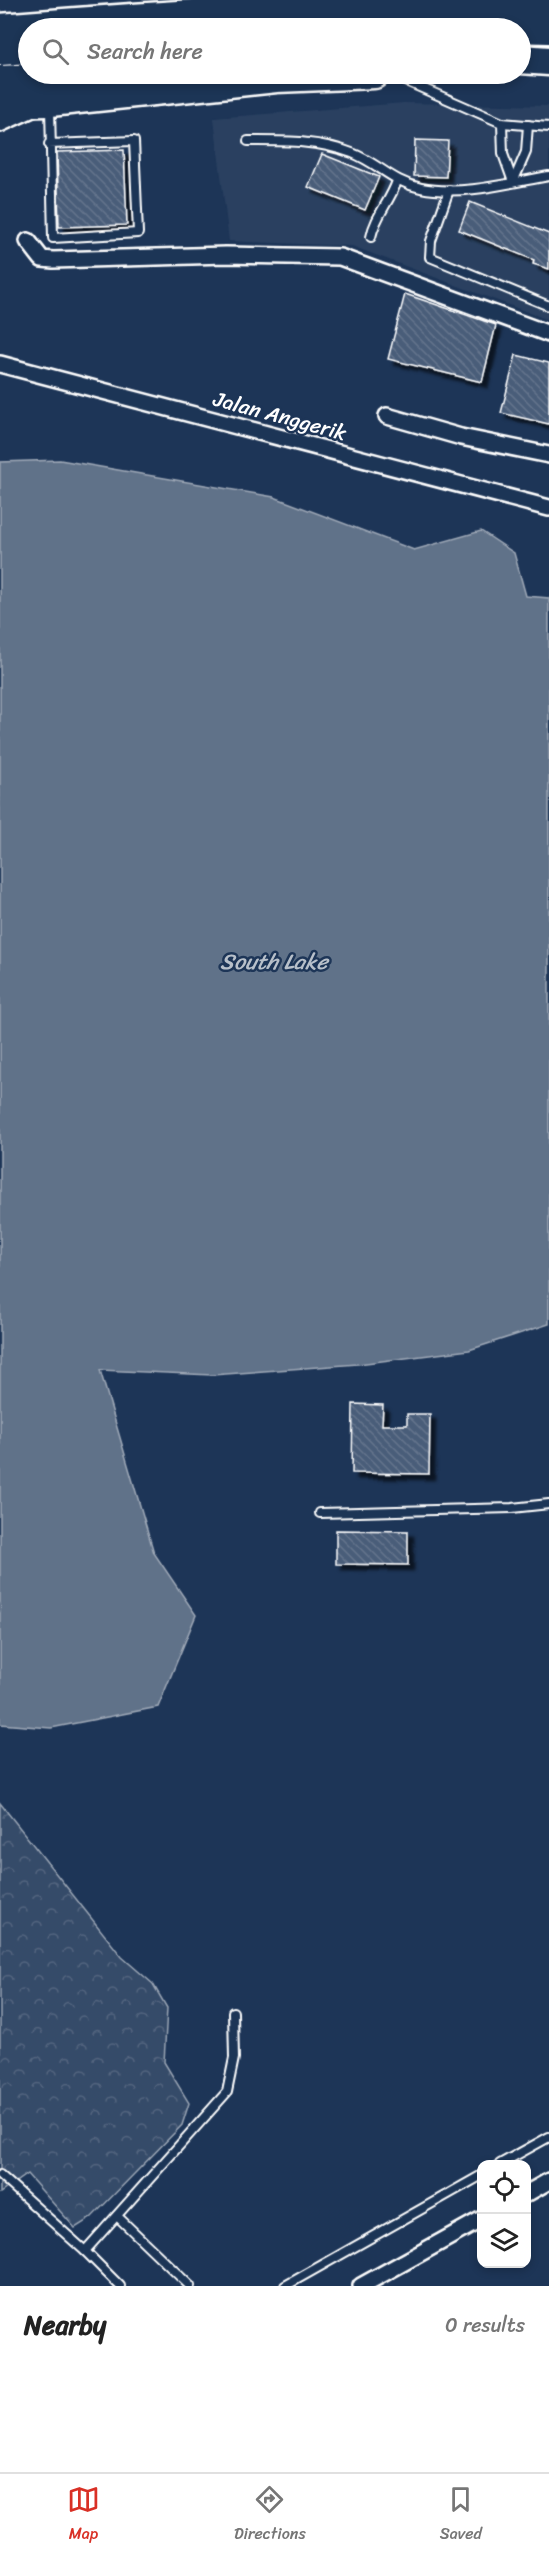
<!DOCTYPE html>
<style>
body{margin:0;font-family:Sriracha,sans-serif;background:#f6f6f6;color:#222}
.controls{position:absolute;right:18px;bottom:18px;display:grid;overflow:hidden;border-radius:12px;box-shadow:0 3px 9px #0003}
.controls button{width:54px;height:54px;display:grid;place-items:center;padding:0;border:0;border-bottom:2px solid #e0e0e0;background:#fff;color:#222;font:30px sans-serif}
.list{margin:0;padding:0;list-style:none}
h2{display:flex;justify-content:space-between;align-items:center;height:78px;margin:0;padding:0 24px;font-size:26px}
h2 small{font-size:20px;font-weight:400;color:#767676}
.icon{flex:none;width:33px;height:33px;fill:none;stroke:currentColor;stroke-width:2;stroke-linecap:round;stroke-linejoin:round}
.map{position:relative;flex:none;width:549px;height:2286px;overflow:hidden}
.search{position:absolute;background:#fff;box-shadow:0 3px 9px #0003;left:18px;right:18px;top:18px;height:66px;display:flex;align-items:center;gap:15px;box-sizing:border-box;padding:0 21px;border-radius:33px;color:#767676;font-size:22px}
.sheet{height:186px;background:#fff}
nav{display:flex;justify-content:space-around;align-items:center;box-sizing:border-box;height:84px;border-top:2px solid #e0e0e0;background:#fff;font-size:16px;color:#767676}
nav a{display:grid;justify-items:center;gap:3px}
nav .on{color:#d93025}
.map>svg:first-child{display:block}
.built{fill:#2a4161}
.forest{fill:url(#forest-crowns);stroke:#9aa5b4;stroke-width:1.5}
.water{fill:#617289;stroke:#a0aab8;stroke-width:1.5}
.building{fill:url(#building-back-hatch);stroke:#fff;stroke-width:1.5;filter:url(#shadow)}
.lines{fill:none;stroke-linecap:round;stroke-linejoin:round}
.service-casing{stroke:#fff;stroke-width:12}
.minor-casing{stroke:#fff;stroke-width:20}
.motorway-casing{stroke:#fff;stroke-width:33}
.service{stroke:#1d3557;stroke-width:8}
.minor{stroke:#1d3557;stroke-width:15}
.motorway{stroke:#1d3557;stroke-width:28}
.labels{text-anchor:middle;stroke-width:5;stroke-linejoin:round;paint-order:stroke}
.street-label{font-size:21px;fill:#fff;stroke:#1d3557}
.water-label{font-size:22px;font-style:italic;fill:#b8c0ca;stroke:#1d3557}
</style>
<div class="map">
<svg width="549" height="2286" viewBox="0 0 549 2286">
<defs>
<pattern id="forest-crowns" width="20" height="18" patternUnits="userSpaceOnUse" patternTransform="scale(1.5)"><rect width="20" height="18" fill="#364b69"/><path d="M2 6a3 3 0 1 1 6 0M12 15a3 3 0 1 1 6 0" fill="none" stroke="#546680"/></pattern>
<pattern id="building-back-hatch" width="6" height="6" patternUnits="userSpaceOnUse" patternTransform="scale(1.5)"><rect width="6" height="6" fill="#4a5d79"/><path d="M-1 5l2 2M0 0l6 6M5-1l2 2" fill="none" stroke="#65758d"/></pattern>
<filter id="shadow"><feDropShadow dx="5.5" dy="5.5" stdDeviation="1.5" flood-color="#0009"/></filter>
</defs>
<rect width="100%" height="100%" fill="#1d3557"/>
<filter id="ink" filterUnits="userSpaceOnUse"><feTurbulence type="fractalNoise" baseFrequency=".0167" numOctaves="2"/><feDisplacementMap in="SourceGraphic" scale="12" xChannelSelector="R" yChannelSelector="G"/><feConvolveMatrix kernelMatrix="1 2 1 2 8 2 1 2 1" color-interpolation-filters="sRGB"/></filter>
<g filter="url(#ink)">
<!-- built -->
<polygon class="built" points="404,103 549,106 549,320 352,246 229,241 214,118"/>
<!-- forest -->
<polygon class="forest" points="0,1803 122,1957 153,1984 167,2008 164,2062 189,2103 182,2125 91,2218 75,2228 27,2174 0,2193"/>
<!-- water -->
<polygon class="water" points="60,460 274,497 414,550 481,531 514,553 526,596 549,598 549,1324 469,1350 358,1364 212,1375 100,1370 154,1553 196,1615 158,1707 51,1728 0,1724 0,462"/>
<!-- building -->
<g class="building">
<polygon points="415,140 448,141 446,177 414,176"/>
<polygon points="124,150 127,225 59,227 57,152"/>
<polygon points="322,154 379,177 365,210 308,187"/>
<polygon points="470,202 549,234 549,269 533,264 534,260 459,230"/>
<polygon points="405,294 496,325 482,382 388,359"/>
<polygon points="516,355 549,363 549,424 501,413"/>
<polygon points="353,1404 383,1405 382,1425 407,1425 407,1414 430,1414 429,1474 352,1473"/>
<polygon points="336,1530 408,1531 408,1565 336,1564"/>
</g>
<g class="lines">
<defs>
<g id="service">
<polyline points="390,74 502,123 549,127"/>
<polyline points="502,123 503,154 513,182"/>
<path d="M 248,141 C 284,141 318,140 352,153 C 378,163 392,182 421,188 C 462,196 509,183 549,176"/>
<polyline points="49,144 134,141 138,233 53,238 50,108"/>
<polyline points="513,182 526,152 528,125"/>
<polyline points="449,190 431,241 430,257 549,306"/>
<path d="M 371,237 C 375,216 390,202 397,181"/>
<polyline points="320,1513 512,1508 549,1504"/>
<polyline points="500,2164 549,2137"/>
<polyline points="0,2175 85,2251 120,2286"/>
<polyline points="117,2216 190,2286"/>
<polyline points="85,2251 227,2092 234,2058 233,2012"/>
<polyline points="285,2286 482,2175"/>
</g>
<g id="minor">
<polyline points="0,124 33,109"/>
<polyline points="28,241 42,259 53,260 226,255 340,257 549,334"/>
<polyline points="0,364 549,508"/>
<polyline points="387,416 461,437 549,455"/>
<polyline points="526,2194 549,2181"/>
<polyline points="361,2286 482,2219"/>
</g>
<g id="motorway">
<path d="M 0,28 C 107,19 215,12 322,7 C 398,4 474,0 549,9"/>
<polyline points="378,28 472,27 549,29"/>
<polyline points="0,51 28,49"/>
<polyline points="520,59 549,61"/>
<polyline points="0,80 130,74"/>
<polyline points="0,103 50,102 276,78 374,74"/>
</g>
</defs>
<!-- service casing -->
<use href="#service" class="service-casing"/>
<!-- minor casing -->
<use href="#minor" class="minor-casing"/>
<!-- motorway casing -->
<use href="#motorway" class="motorway-casing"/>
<!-- service -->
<use href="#service" class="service"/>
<!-- minor -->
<use href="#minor" class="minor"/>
<!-- motorway -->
<use href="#motorway" class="motorway"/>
</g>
</g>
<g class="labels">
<!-- street labels -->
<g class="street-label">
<text transform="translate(280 416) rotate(15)" y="7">Jalan Anggerik</text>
</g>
<!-- water labels -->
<g class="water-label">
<text x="274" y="969">South Lake</text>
</g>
</g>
</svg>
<div class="controls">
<button><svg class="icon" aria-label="locate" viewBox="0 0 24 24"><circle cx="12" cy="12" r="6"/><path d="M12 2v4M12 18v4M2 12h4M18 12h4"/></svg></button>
<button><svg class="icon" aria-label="layers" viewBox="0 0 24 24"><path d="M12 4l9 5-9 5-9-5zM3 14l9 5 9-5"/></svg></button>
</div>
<div class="search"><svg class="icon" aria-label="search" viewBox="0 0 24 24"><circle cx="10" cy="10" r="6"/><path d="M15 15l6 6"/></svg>Search here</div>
</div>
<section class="sheet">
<h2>Nearby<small>0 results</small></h2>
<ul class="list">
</ul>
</section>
<nav>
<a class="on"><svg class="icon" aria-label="map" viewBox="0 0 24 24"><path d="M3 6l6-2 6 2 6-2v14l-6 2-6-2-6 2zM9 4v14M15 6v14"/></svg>Map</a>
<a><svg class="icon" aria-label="directions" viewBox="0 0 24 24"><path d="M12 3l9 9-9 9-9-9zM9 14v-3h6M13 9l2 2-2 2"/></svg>Directions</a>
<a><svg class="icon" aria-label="saved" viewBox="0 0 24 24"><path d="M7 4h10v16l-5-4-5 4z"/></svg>Saved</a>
</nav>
